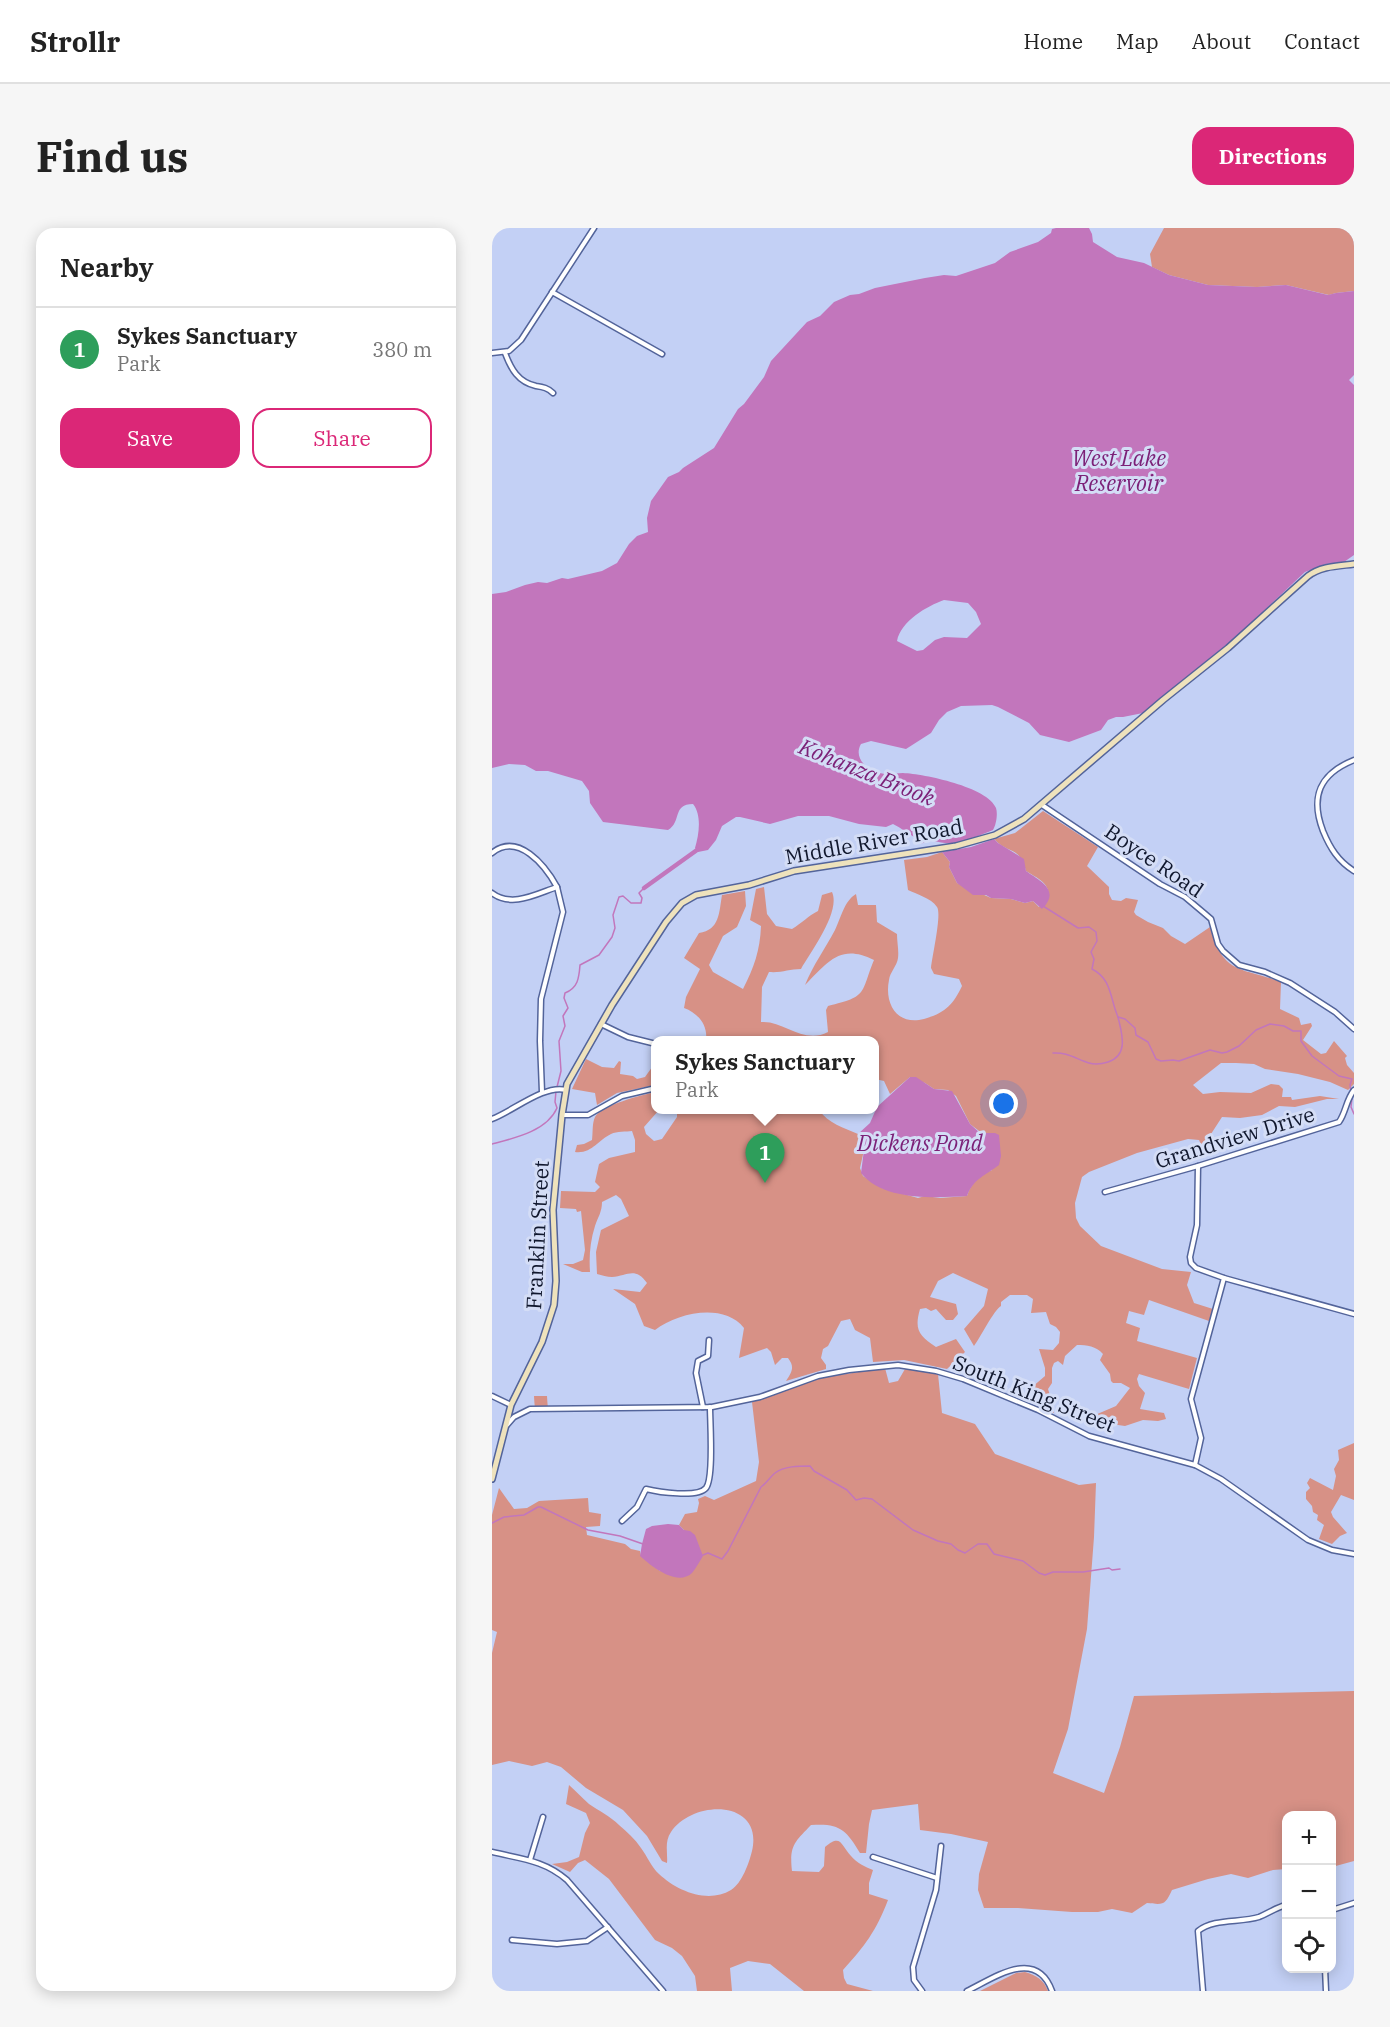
<!DOCTYPE html>
<meta charset="utf-8">
<style>
body{margin:0;font-family:"IBM Plex Serif",serif;background:#f6f6f6;color:#222}
.controls{position:absolute;right:18px;bottom:18px;display:grid;overflow:hidden;border-radius:12px;box-shadow:0 3px 15px #0003}
.controls button{width:54px;height:54px;display:grid;place-items:center;padding:0;border:0;border-bottom:2px solid #e0e0e0;background:#fff;color:#222;font:30px sans-serif}
.you{position:absolute;left:512px;top:876px;width:21px;height:21px;margin:-15px;border:4px solid #fff;border-radius:50%;background:#1a73e8;box-shadow:0 0 0 9px #1a73e833}
.badge{display:grid;place-items:center;width:39px;height:39px;border-radius:50%;background:#db2777;color:#fff;font-size:20px;font-weight:700}
.pin{position:absolute;translate:-50% -50px;filter:drop-shadow(0 2px 3px #0008)}
.pin::after{content:'';position:absolute;top:32px;width:21px;height:18px;background:inherit;clip-path:polygon(0 0,100% 0,50% 100%)}
.popup{position:absolute;left:159px;top:808px;width:228px;height:78px;box-sizing:border-box;display:grid;place-content:center;border-radius:12px;background:#fff;filter:drop-shadow(0 2px 4px #0005);font-size:20px;white-space:nowrap;color:#767676}
.popup b{font-size:22px;color:#222}
.popup::after{content:'';position:absolute;left:50%;top:100%;margin-left:-12px;border:12px solid transparent;border-top-color:#fff}
.list{margin:0;padding:0;list-style:none}
h2{display:flex;justify-content:space-between;align-items:center;height:78px;margin:0;padding:0 24px;font-size:26px}
h2 small{font-size:20px;font-weight:400;color:#767676}
.list li{display:grid;grid-template-columns:39px 1fr auto;gap:18px;align-items:center;box-sizing:border-box;height:84px;padding:0 24px;border-top:2px solid #e0e0e0}
.list b{display:block;font-size:22px;white-space:nowrap}
.list p{margin:0;font-size:20px;white-space:nowrap;color:#767676}
.list em{font-size:20px;font-style:normal;color:#767676}
.actions{display:flex;gap:12px;padding:18px 24px}
.actions a{flex:1;padding:14px 0;border:2px solid #db2777;border-radius:18px;text-align:center;font-size:21px;color:#db2777}
.actions .main{background:#db2777;color:#fff}
.icon{flex:none;width:33px;height:33px;fill:none;stroke:currentColor;stroke-width:2;stroke-linecap:round;stroke-linejoin:round}
.map{position:relative;flex:none;width:862px;height:1763px;overflow:hidden;border-radius:18px}
header{display:flex;align-items:center;gap:36px;box-sizing:border-box;height:84px;padding:0 30px;background:#fff;border-bottom:2px solid #e0e0e0}
header strong{font-size:28px}
nav{display:flex;gap:33px;margin-inline-start:auto;font-size:21px}
.intro{display:flex;align-items:center;justify-content:space-between;box-sizing:border-box;height:144px;padding:0 36px}
h1{margin:0;font-size:42px}
.button{padding:15px 27px;border-radius:18px;background:#db2777;color:#fff;font-size:21px;font-weight:700}
main{display:flex;gap:36px;padding:0 36px}
aside{flex:1;background:#fff;border-radius:18px;box-shadow:0 3px 15px #0003}
.map>svg:first-child{display:block}
.green{fill:#d79186}
.water{fill:#c276bc;fill-rule:evenodd}
.lines{fill:none;stroke-linecap:round;stroke-linejoin:round}
.stream{stroke:#c276bc;stroke-width:1.5}
.canal{stroke:#c276bc;stroke-width:4.5}
.street-casing{stroke:#53649a;stroke-width:7}
.secondary-casing{stroke:#53649a;stroke-width:8}
.street{stroke:#fff;stroke-width:4}
.secondary{stroke:#eee2bc;stroke-width:5}
.labels{text-anchor:middle;stroke-width:6;stroke-linejoin:round;paint-order:stroke}
.street-label{font-size:21px;fill:#10172d;stroke:#d4ddf6}
.water-label{font-size:22px;font-style:italic;fill:#7c2178;stroke:#d4ddf6}
</style>
<header>
<strong>Strollr</strong>
<nav><a>Home</a><a>Map</a><a>About</a><a>Contact</a></nav>
</header>
<div class="intro"><h1>Find us</h1><a class="button">Directions</a></div>
<main>
<aside>
<h2>Nearby<small></small></h2>
<ul class="list">
<li><span class="badge" style="background:#2e9e5b">1</span><div><b>Sykes Sanctuary</b><p>Park</p></div><em>380 m</em></li>
</ul>
<div class="actions"><a class="main">Save</a><a>Share</a></div>
</aside>
<div class="map">
<svg width="862" height="1763" viewBox="0 0 862 1763">
<rect width="100%" height="100%" fill="#c3d0f5"/>
<!-- green -->
<g class="green">
<polygon points="672,0 862,0 862,63 844,65 837,67 794,57 765,59 716,57 677,47 660,39 658,26"/>
<path d="M 551,583 L 606,619 L 595,638 L 617,659 L 617,666 L 620,672 L 629,673 L 634,670 L 646,672 L 642,684 L 644,687 L 656,694 L 671,700 L 679,708 L 693,716 L 718,699 C 731,747 749,739 789,754 L 788,781 L 807,790 L 809,797 L 819,795 L 820,798 L 811,812 L 829,826 L 834,825 L 842,813 L 855,828 L 853,830 L 855,837 L 862,845 L 862,856 L 856,862 L 838,854 L 806,846 L 773,841 L 762,836 L 744,835 L 729,835 L 701,857 L 711,866 L 728,864 L 759,865 L 779,856 L 787,857 L 791,861 L 790,869 L 799,869 L 800,872 L 828,868 L 847,871 L 835,871 L 803,879 L 787,878 L 770,887 L 748,890 L 730,889 L 719,906 L 721,913 L 716,921 L 712,923 L 707,912 L 696,911 L 645,925 L 597,944 L 590,949 L 583,975 L 584,990 L 588,998 L 609,1018 L 670,1041 L 699,1044 L 695,1057 L 702,1075 L 721,1081 L 717,1093 L 657,1072 L 652,1087 L 637,1083 L 634,1095 L 648,1100 L 645,1113 L 705,1130 L 697,1161 L 647,1146 L 645,1151 L 647,1158 L 653,1165 L 648,1181 L 672,1185 L 674,1191 L 666,1193 L 651,1192 L 633,1198 L 626,1197 L 615,1190 L 601,1190 L 603,1187 L 624,1178 L 638,1160 L 629,1155 L 621,1155 L 619,1153 L 618,1146 L 608,1132 L 611,1126 C 604,1118 595,1117 585,1117 L 573,1128 L 571,1137 L 566,1133 L 562,1135 L 560,1140 L 560,1155 L 556,1161 L 562,1180 L 562,1185 L 536,1173 L 539,1160 L 553,1148 L 553,1140 L 547,1121 L 561,1122 L 567,1115 L 568,1104 L 564,1099 L 558,1096 L 554,1084 L 539,1085 L 541,1071 L 535,1067 L 518,1067 L 509,1074 L 509,1078 C 502,1082 488,1110 482,1118 L 472,1101 L 492,1078 L 496,1061 L 461,1045 L 446,1053 L 438,1069 L 464,1076 L 466,1086 L 461,1092 L 454,1092 L 444,1081 L 439,1083 L 434,1080 L 428,1081 C 422,1102 427,1108 444,1119 L 464,1111 L 473,1124 L 455,1141 L 412,1132 L 381,1134 L 378,1110 L 363,1102 L 358,1091 L 349,1093 L 336,1118 L 331,1121 L 329,1130 L 334,1137 L 334,1141 L 294,1153 C 300,1144 303,1139 296,1130 L 290,1130 L 283,1137 L 279,1124 L 275,1120 L 247,1130 L 252,1100 C 232,1075 187,1084 163,1102 L 152,1098 L 143,1076 L 121,1061 L 148,1064 L 155,1055 C 143,1038 135,1048 120,1049 C 115,1049 110,1047 105,1046 L 104,1024 L 109,1002 L 137,988 L 129,971 L 124,967 L 110,974 C 110,984 106,989 103,998 C 98,1014 97,1028 98,1044 L 90,1044 L 71,1036 L 81,1036 L 91,1032 L 93,1022 L 89,983 L 85,984 L 84,981 L 68,980 L 69,963 L 103,964 L 108,959 L 103,954 L 107,936 L 117,930 L 143,924 L 143,912 L 140,903 C 134,904 125,903 119,906 C 106,912 100,926 83,924 L 85,917 L 92,916 L 100,912 C 101,905 100,895 103,889 C 110,877 150,867 163,864 L 164,882 L 167,882 L 152,899 L 154,906 L 162,913 L 170,911 L 185,889 L 185,882 L 327,882 C 336,895 352,900 366,906 L 372,922 L 368,940 L 371,948 L 390,960 L 426,970 L 433,968 L 448,970 L 475,968 C 479,955 488,947 500,942 L 491,906 L 478,896 L 464,868 L 456,862 L 442,861 L 433,855 L 418,849 L 398,866 L 392,853 L 383,851 L 382,812 L 214,812 C 216,797 206,785 192,780 L 194,769 L 208,741 L 192,730 L 207,705 C 228,702 227,684 230,667 L 253,663 L 254,678 L 245,699 L 231,708 L 217,737 L 221,744 L 251,761 C 262,739 268,723 269,698 L 258,692 L 264,661 L 272,659 L 275,686 L 284,698 L 300,701 C 310,695 316,688 326,683 L 330,667 L 340,664 C 349,684 319,723 309,741 C 297,741 290,745 277,744 L 270,759 L 269,794 C 292,792 311,817 336,804 L 334,782 L 336,778 C 377,768 368,766 382,732 C 348,715 336,734 313,757 C 321,737 333,721 343,702 C 349,690 352,673 364,666 L 366,677 L 384,677 L 385,694 L 405,706 C 405,714 407,723 406,730 C 405,738 398,744 397,752 C 392,777 406,798 432,791 C 453,785 461,777 470,758 L 467,751 L 442,746 L 439,740 C 440,729 450,686 445,679 C 439,670 424,666 416,662 L 412,632 L 435,629 L 450,624 L 458,634 L 457,639 L 465,655 L 499,670 L 519,671 L 533,675 L 541,673 L 547,679 L 557,667 C 556,654 545,650 534,643 C 527,617 517,627 502,611 L 523,605 Z"/>
<polygon points="94,831 110,839 122,840 127,833 129,834 128,846 141,848 145,851 153,849 163,835 163,857 125,865 105,877 103,865 80,861"/>
<path d="M 393,1140 L 397,1155 L 406,1153 L 413,1141 L 446,1146 L 450,1185 L 483,1196 L 503,1226 L 587,1257 L 604,1255 L 602,1309 L 595,1401 L 576,1501 L 561,1545 L 612,1565 L 628,1519 L 642,1468 L 862,1463 L 862,1633 L 840,1639 L 840,1588 L 794,1588 L 794,1641 L 781,1642 L 756,1650 L 739,1646 L 716,1651 L 680,1662 C 673,1677 672,1677 655,1675 L 640,1685 L 620,1681 L 606,1684 L 580,1684 L 526,1680 L 492,1680 L 486,1662 L 487,1646 L 496,1614 L 459,1606 L 428,1602 L 426,1576 L 380,1582 L 377,1596 L 374,1625 L 368,1625 C 354,1601 347,1595 319,1597 C 303,1614 297,1617 300,1643 L 327,1644 L 332,1638 L 333,1619 C 349,1605 349,1617 359,1628 C 365,1635 373,1639 381,1642 L 377,1655 L 377,1666 L 396,1672 C 384,1703 373,1718 351,1742 L 352,1750 L 355,1756 L 381,1763 L 312,1763 L 278,1736 L 256,1733 L 238,1740 L 240,1763 L 205,1763 L 203,1748 L 190,1728 L 180,1720 L 163,1712 L 117,1651 L 93,1632 L 86,1635 L 78,1644 L 60,1636 L 75,1634 L 87,1629 L 93,1605 L 98,1595 L 94,1585 L 74,1576 L 77,1557 C 84,1563 90,1570 97,1576 C 107,1583 118,1588 127,1597 C 135,1604 143,1611 149,1620 C 155,1628 160,1640 167,1646 C 185,1663 216,1676 239,1662 C 250,1655 257,1635 260,1623 C 272,1571 201,1571 179,1604 C 172,1614 176,1625 175,1635 L 170,1633 L 155,1608 L 131,1582 L 94,1560 L 69,1539 L 55,1534 L 40,1538 L 17,1533 L 0,1537 L 0,1425 L 5,1404 L 0,1402 L 0,1287 L 7,1260 L 22,1281 L 35,1280 L 47,1273 L 96,1270 L 97,1284 L 109,1286 L 108,1298 L 94,1299 L 95,1307 L 133,1316 L 139,1321 L 148,1323 L 149,1328 L 168,1343 L 192,1302 L 187,1297 L 193,1286 L 205,1284 L 207,1275 L 206,1271 L 213,1268 L 222,1272 L 264,1253 L 267,1234 L 260,1174 L 328,1150 Z"/>
<polygon points="42,1168 55,1168 56,1183 43,1183"/>
<polygon points="862,1215 862,1272 849,1267 839,1284 841,1289 855,1305 848,1308 840,1316 827,1311 832,1297 825,1292 826,1287 821,1284 820,1278 814,1271 814,1264 818,1260 815,1255 818,1250 841,1262 844,1248 842,1241 847,1232 846,1222"/>
<path d="M 533,1744 C 544,1747 552,1752 556,1763 L 488,1763 L 524,1745 Z"/>
</g>
<!-- water -->
<g class="water">
<path d="M 564,0 L 597,0 L 600,6 L 601,14 L 625,29 L 652,35 L 677,47 L 716,57 L 765,59 L 794,57 L 836,67 L 844,65 L 862,63 L 862,147 L 857,152 L 862,157 L 862,327 L 852,334 L 834,336 L 813,344 L 740,413 L 651,485 L 631,489 L 624,489 L 616,492 L 609,502 L 577,514 L 548,507 L 537,495 L 506,479 L 500,477 L 469,478 L 455,484 L 447,492 L 439,505 L 414,521 L 379,513 L 369,516 C 361,530 375,542 388,545 C 397,547 403,545 411,545 C 432,546 496,559 504,580 C 506,586 504,597 501,602 C 488,607 467,617 453,615 C 444,614 438,610 429,616 L 426,615 L 425,611 C 417,606 409,600 401,596 L 394,599 L 367,596 L 337,588 L 306,588 L 278,596 L 248,589 L 244,589 L 230,598 L 224,612 L 216,622 L 206,624 L 203,620 C 207,607 210,587 201,576 C 180,576 190,594 176,602 L 111,594 L 98,575 L 97,563 L 90,553 L 56,543 L 44,543 L 33,537 L 17,536 L 0,540 L 0,366 L 14,364 L 33,357 L 46,354 L 55,355 L 70,350 L 76,351 L 110,343 L 125,335 L 137,316 L 145,308 L 156,304 L 155,290 L 159,273 L 176,249 L 187,244 L 191,240 L 222,220 L 246,181 L 252,176 L 272,149 L 279,133 L 315,94 L 328,88 L 342,74 L 358,67 L 367,66 L 383,60 L 433,50 L 452,47 L 464,48 L 503,35 L 518,24 L 546,14 L 559,5 L 560,1 ZM 452,372 L 476,375 L 484,384 L 489,396 L 475,410 L 452,409 L 443,412 L 431,422 L 425,423 L 405,413 C 409,393 435,378 452,372 Z"/>
<path d="M 502,611 L 506,615 L 532,631 L 534,643 C 548,653 569,662 550,681 L 541,673 L 533,675 L 519,671 L 499,670 L 494,667 L 481,667 L 465,655 L 457,639 L 458,634 L 450,624 L 479,619 Z"/>
<path d="M 418,849 L 424,849 L 442,861 L 460,863 L 478,896 L 488,905 L 503,905 L 507,907 L 509,928 L 507,937 C 494,947 481,951 475,968 C 443,970 391,973 369,945 L 372,922 L 366,906 L 378,895 L 385,879 Z"/>
<path d="M 176,1296 L 187,1297 L 192,1302 L 198,1303 L 203,1307 L 211,1328 C 208,1333 204,1340 200,1345 C 185,1359 159,1338 148,1328 L 150,1316 L 154,1301 L 160,1298 Z"/>
</g>
<g class="lines">
<!-- stream -->
<g class="stream">
<path d="M 551,678 L 586,700 L 597,699 L 604,704 L 605,713 L 599,724 L 602,731 L 600,741 C 620,751 618,771 626,789 L 633,791 L 643,800 L 644,807 L 656,814 L 664,831 L 669,833 L 681,832 L 687,833 L 718,822 L 730,825 L 735,824 L 747,818 L 764,802 L 778,796 L 792,798 L 801,803 L 809,803 L 809,813 L 820,828 L 847,848 L 860,851 L 858,857 L 859,865"/>
<path d="M 561,825 C 575,824 584,831 597,835 C 603,837 610,836 616,834 C 637,827 630,806 626,789"/>
<polyline points="860,870 859,879 862,886"/>
<path d="M 0,916 C 23,910 55,903 65,880 L 63,874 L 64,863 L 69,843 L 67,813 L 73,798 L 71,788 L 76,780 L 72,770 L 73,765 C 86,760 87,750 88,737 L 107,727 L 120,709 L 123,700 L 121,687 L 127,669 L 131,668 L 139,675 L 149,675 L 150,670 L 147,665 L 152,660"/>
<polyline points="0,1295 12,1289 32,1287 46,1279 49,1279 96,1302 128,1308 151,1316"/>
<path d="M 211,1327 L 216,1325 L 230,1331 L 236,1323 L 269,1259 C 275,1255 278,1249 283,1245 C 292,1238 307,1238 318,1238 L 322,1243 L 355,1262 L 364,1272 L 372,1270 L 380,1271 L 421,1302 L 446,1313 L 459,1316 L 466,1322 L 473,1325 L 486,1316 L 495,1316 L 502,1326 L 531,1333 L 547,1345 L 553,1347 L 561,1344 L 591,1344 L 617,1340 L 620,1342 L 628,1341"/>
</g>
<!-- canal -->
<polyline class="canal" points="152,660 205,622"/>
<defs>
<g id="street">
<polyline points="60,64 170,126"/>
<polyline points="0,125 17,123 29,112 102,0"/>
<path d="M 13,125 C 19,141 26,154 44,158 C 51,159 56,160 61,165"/>
<path d="M 862,532 C 827,546 818,569 831,603 C 838,620 846,633 862,643"/>
<polyline points="550,577 668,656 693,669 712,685 719,691 726,716 731,723 747,737 773,744 798,755 843,784 862,801"/>
<path d="M 0,625 C 26,604 53,637 65,659 C 44,666 20,680 0,665"/>
<polyline points="109,796 136,809 164,816"/>
<polyline points="50,864 48,813 49,771 71,684 65,659"/>
<polyline points="70,887 96,887 130,868 164,860"/>
<path d="M 0,891 C 21,883 53,856 74,862"/>
<path d="M 613,964 L 706,938 L 847,894 C 854,884 854,872 862,862"/>
<polyline points="732,1050 862,1086"/>
<polyline points="0,1168 19,1177"/>
<polyline points="211,1179 204,1145 206,1133 216,1128 217,1112"/>
<polyline points="15,1197 22,1189 38,1181 220,1179 268,1169 326,1148 357,1142 406,1137 444,1143 471,1151 546,1182 597,1208 703,1237 729,1251 816,1312 840,1322 862,1326"/>
<polyline points="703,1237 709,1210 699,1171 732,1050 704,1040 699,1035 698,1029 705,997 706,938"/>
<path d="M 130,1293 L 145,1279 L 154,1261 C 166,1264 206,1270 214,1260 C 222,1250 218,1194 218,1179"/>
<path d="M 0,1624 C 29,1631 52,1632 75,1652 L 171,1763"/>
<polyline points="381,1629 445,1650"/>
<polyline points="38,1632 51,1589"/>
<polyline points="840,1682 862,1675"/>
<polyline points="20,1712 65,1716 95,1713 116,1699"/>
<polyline points="833,1740 834,1763"/>
<polyline points="430,1763 422,1752 421,1739 444,1662 449,1618"/>
<path d="M 475,1763 C 502,1750 544,1719 560,1763"/>
<path d="M 711,1763 L 706,1703 C 722,1690 748,1695 767,1689 C 777,1685 783,1680 794,1677"/>
</g>
<path id="secondary" d="M 0,1251 L 19,1177 L 50,1114 L 62,1077 L 64,1053 L 61,982 L 70,887 L 75,856 L 120,777 L 174,694 L 190,675 L 204,667 L 257,657 L 302,643 L 464,618 L 503,607 L 532,591 L 671,472 L 736,420 L 816,348 C 829,338 846,338 862,336"/>
</defs>
<!-- street casing -->
<use href="#street" class="street-casing"/>
<!-- secondary casing -->
<use href="#secondary" class="secondary-casing"/>
<!-- street -->
<use href="#street" class="street"/>
<!-- secondary -->
<use href="#secondary" class="secondary"/>
</g>
<g class="labels">
<!-- street labels -->
<g class="street-label">
<text transform="translate(382 614) rotate(-10)" y="7">Middle River Road</text>
<text transform="translate(662 633) rotate(34)" y="7">Boyce Road</text>
<text transform="translate(743 910) rotate(-17)" y="7">Grandview Drive</text>
<text transform="translate(46 1007) rotate(-87)" y="7">Franklin Street</text>
<text transform="translate(542 1166) rotate(22)" y="7">South King Street</text>
</g>
<!-- water labels -->
<g class="water-label">
<text x="627" y="238">West Lake<tspan x="627" dy="25">Reservoir</tspan></text>
<text transform="translate(375 544) rotate(22)" y="8">Kohanza Brook</text>
<text x="428" y="923">Dickens Pond</text>
</g>
</g>
</svg>
<div class="controls">
<button>+</button>
<button>−</button>
<button><svg class="icon" aria-label="locate" viewBox="0 0 24 24"><circle cx="12" cy="12" r="6"/><path d="M12 2v4M12 18v4M2 12h4M18 12h4"/></svg></button>
</div>
<div class="you"></div>
<div class="pin badge" style="left:273px;top:955px;background:#2e9e5b">1</div>
<div class="popup"><b>Sykes Sanctuary</b>Park</div>
</div>
</main>
